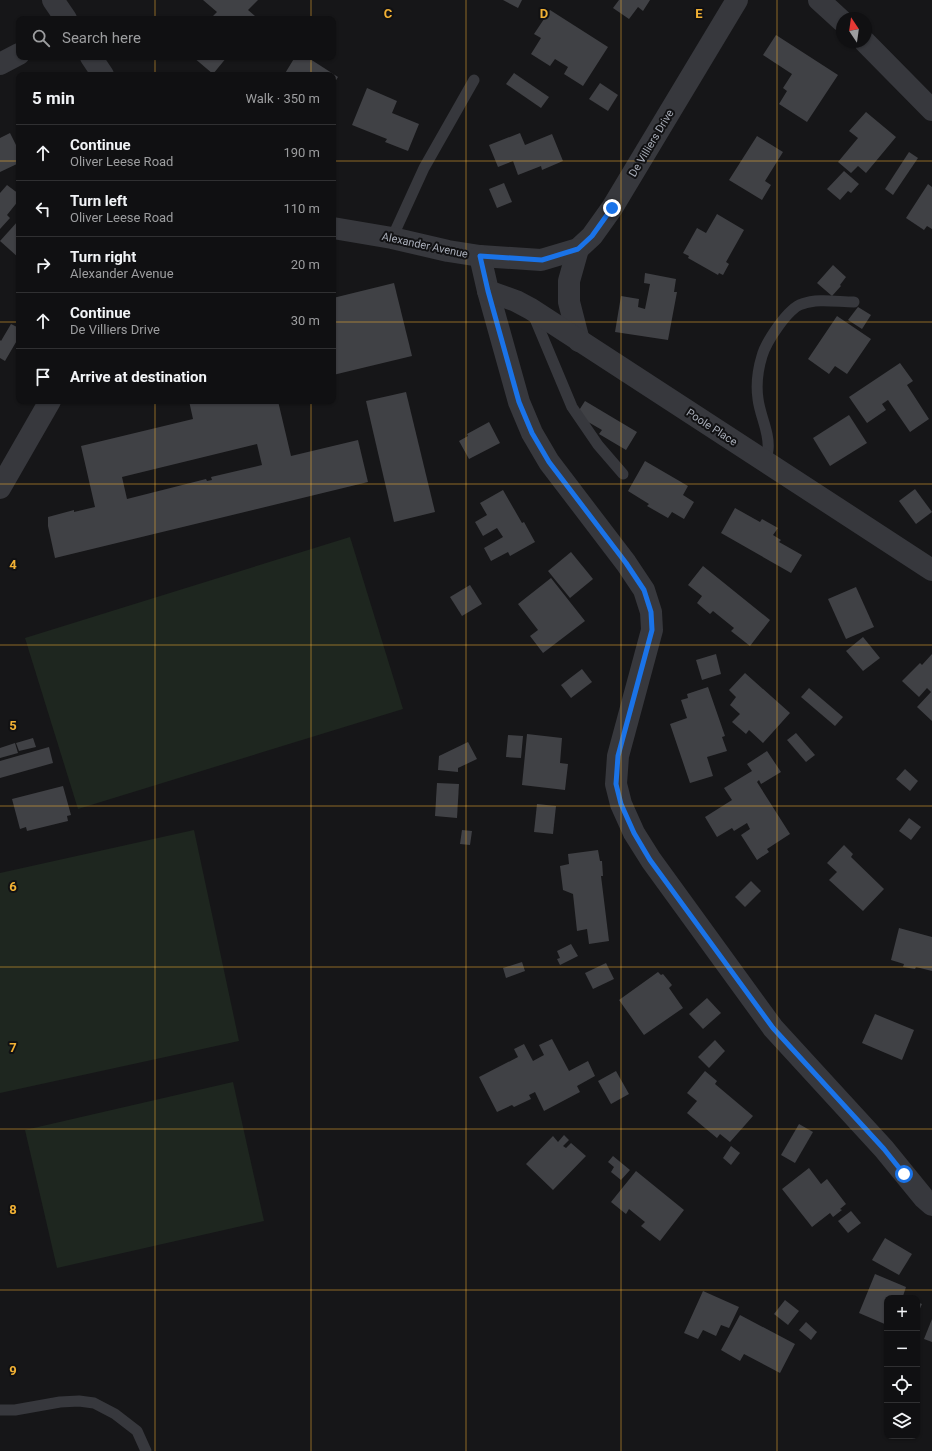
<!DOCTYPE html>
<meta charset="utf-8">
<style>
body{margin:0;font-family:Roboto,sans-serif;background:#1e1e20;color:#f1f3f6}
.controls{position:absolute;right:12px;bottom:12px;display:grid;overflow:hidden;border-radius:8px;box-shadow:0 1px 3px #0004}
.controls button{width:36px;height:36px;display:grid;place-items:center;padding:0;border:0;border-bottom:1px solid #303032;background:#101012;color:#f1f3f6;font:20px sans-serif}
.compass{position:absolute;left:836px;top:12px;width:36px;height:36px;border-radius:50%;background:#101012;box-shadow:0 1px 3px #0004;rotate:347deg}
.stop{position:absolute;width:12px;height:12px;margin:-9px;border:3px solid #1a73e8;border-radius:50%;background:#fff}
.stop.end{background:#1a73e8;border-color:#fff;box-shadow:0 1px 4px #0008}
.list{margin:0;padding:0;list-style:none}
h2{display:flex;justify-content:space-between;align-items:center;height:52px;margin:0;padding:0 16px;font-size:17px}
h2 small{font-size:13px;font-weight:400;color:#9c9d9f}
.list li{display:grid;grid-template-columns:26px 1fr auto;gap:12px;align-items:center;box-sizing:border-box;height:56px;padding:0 16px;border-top:1px solid #303032}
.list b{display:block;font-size:15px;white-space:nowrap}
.list p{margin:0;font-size:13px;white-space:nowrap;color:#9c9d9f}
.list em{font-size:13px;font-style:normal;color:#9c9d9f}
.icon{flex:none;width:22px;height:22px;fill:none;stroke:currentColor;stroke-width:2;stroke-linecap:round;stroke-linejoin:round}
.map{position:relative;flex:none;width:932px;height:1451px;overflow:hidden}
.search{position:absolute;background:#101012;box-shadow:0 1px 3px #0004;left:16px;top:16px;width:320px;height:44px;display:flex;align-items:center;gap:10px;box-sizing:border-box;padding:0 14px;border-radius:8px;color:#9c9d9f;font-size:15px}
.panel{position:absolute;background:#101012;box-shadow:0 1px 3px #0004;left:16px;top:72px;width:320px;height:332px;border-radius:8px}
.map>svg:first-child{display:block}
.green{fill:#1e261f}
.building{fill:#404145;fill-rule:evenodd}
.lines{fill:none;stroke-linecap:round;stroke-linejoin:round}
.service{stroke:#37383d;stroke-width:11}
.minor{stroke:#37383d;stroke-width:22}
.route{stroke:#1a73e8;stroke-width:5}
.grid{fill:none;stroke:#f2b134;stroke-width:1;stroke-opacity:0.55}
.labels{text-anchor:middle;stroke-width:4;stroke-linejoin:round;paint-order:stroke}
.street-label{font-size:11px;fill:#a8adb8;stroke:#111113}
.grid-label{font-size:13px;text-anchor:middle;font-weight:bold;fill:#f2b134;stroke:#111113;stroke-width:4;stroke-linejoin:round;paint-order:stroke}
</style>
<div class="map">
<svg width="932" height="1451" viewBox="0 0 932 1451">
<rect width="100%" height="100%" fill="#161618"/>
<!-- green -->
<g class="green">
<polygon points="350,537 403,709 78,809 25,638"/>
<polygon points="194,830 239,1041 0,1093 0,873"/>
<polygon points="233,1082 264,1221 57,1268 25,1130"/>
</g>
<!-- building -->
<g class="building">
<polygon points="203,0 258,0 248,10 255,16 252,19 216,19 213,16 217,12"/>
<polygon points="503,0 522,0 518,8"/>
<polygon points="619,0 650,0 643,11 638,7 629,19 613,8"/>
<polygon points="550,10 608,47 583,86 564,74 568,67 555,59 550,66 531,54 541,38 534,34"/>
<polygon points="776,35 838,75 807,122 779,104 787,91 783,88 792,74 763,55"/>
<polygon points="193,57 227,57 213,74"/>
<polygon points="295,57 307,57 338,77 333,85 333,75 284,75"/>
<polygon points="514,73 549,97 541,108 506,84"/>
<polygon points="600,83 618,95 608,111 589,99"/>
<polygon points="367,88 397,101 392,113 419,124 408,151 385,142 387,139 352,125"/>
<polygon points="866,112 896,137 866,173 858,166 851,173 838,162 858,138 849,131"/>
<polygon points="10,133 19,151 19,163 0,172 0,138"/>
<polygon points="520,133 525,145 552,134 563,161 542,170 541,166 518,175 513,161 498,167 489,145"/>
<polygon points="757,136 783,152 765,181 771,185 762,200 729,180"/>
<polygon points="909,152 918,158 893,195 885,189"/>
<polygon points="844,171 859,184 851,193 848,191 840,200 827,189"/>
<polygon points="504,183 512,202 497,208 489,189"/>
<polygon points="928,184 932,187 932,229 927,226 924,230 906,218"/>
<polygon points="7,185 19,194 19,200 7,215 10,218 0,229 0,193"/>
<polygon points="717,214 744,230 726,262 729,264 723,275 719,273 718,275 688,258 689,256 683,253 697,228 706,233"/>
<polygon points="18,221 19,222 19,258 0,241"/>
<polygon points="833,265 846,277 840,285 841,286 832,296 817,283"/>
<polygon points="645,273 676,279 674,292 677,292 668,340 615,332 621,296 639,299 638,307 645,309 650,284 644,283"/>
<polygon points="394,283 412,356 333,375 333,298"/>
<polygon points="858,307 871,315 862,329 848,320"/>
<polygon points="837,316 871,339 847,374 835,366 829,374 808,359"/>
<polygon points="11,324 19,328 19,337 5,361 0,358 0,340 1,341"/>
<polygon points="900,363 913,381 907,385 929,419 910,432 888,400 882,404 886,410 867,423 849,397"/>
<polygon points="406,392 435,512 394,522 366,401"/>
<path d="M 189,401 L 278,401 L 291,456 L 358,440 L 368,482 L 55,558 L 48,526 L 48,517 L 74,510 L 74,512 L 95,507 L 81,446 L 193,419 ZM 257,444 L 262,465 L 211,477 L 212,480 L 207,481 L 206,479 L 127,499 L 122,477 Z"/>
<polygon points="585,401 637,432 626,450 599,434 602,430 576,415"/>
<polygon points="849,415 867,443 830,466 813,438"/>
<polygon points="489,422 500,443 469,459 459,441 468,436 467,434"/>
<polygon points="645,461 688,486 683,495 694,502 684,519 672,512 668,518 647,506 649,504 628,491"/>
<polygon points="915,489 932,512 916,524 899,501"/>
<polygon points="503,490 522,523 524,522 535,542 510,556 508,552 491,561 484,548 503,537 497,528 483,536 475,522 487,515 480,503"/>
<polygon points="735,508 760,522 762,519 778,528 773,535 781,540 779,542 802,555 791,573 721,533"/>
<polygon points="571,552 593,579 570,598 548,571"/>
<polygon points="703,566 770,620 750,646 731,631 734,628 713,611 710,614 697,603 702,596 688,585"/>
<polygon points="551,578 585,621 543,653 530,636 538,630 518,604"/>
<polygon points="470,585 482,604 462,616 450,597"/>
<polygon points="856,587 874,627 846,639 828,599"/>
<polygon points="863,637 880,658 863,671 846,651"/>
<polygon points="716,654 721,674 702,680 696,660"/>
<polygon points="932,654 932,721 917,707 931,692 927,688 919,697 902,681 920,663 922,665"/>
<polygon points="582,669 592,682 571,698 561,685"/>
<polygon points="745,673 790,713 763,743 749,730 746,734 732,722 740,714 730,705 736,697 729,690"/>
<polygon points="708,687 725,736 722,737 727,751 707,757 713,776 690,783 670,724 687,718 681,700 688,698 687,694"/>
<polygon points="809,688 843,717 835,726 801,697"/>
<polygon points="796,733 815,755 806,762 787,740"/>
<polygon points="527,734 562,738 560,763 568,764 565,790 522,785"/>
<polygon points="508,735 523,736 521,758 506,757"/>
<polygon points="33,738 36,747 19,751 16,743"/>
<polygon points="468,742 477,759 458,768 458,772 438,770 439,756"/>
<polygon points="15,743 18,753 0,758 0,748"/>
<polygon points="49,747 53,763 0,778 0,761"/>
<polygon points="767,751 781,772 761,784 759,780 757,782 790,834 767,849 769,852 757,860 741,835 750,829 747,823 734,831 732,828 717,837 705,817 732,800 724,788 752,771 747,764"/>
<polygon points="905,769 918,781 910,791 896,779"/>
<polygon points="437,783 459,784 457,818 435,816"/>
<polygon points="63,786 71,815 67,816 68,821 27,831 26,827 20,829 12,799"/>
<polygon points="537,804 556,806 553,834 534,832"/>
<polygon points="909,818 921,827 911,840 899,831"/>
<polygon points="462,830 472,831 470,845 460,844"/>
<polygon points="844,845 853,854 851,857 884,889 863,911 829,880 837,872 827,863"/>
<polygon points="598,850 600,861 602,861 603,876 601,876 609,941 589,944 587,929 577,931 573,894 563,890 560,866 569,864 568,854"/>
<polygon points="751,881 761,891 745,907 735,897"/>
<polygon points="899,928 932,937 932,971 916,967 915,969 903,967 904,964 891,960"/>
<polygon points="571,944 578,956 560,965 557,959 560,958 557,951"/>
<polygon points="522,962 525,971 506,978 503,968"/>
<polygon points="606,963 614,979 593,989 585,973"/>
<polygon points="658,972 661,975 663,974 672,985 669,988 683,1008 644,1035 619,1000"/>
<polygon points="707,998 721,1013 703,1029 689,1014"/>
<polygon points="875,1014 914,1030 902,1060 862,1043"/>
<polygon points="552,1039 569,1071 588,1061 595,1076 577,1086 580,1092 544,1111 535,1092 529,1095 531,1099 514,1107 512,1105 497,1112 479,1077 518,1057 514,1049 524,1044 533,1061 544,1055 539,1045"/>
<polygon points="715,1040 725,1051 709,1068 698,1057"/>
<polygon points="616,1071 629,1094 611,1104 598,1081"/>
<polygon points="705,1071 717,1081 715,1084 753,1116 730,1142 720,1134 717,1138 687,1113 697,1101 687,1093"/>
<polygon points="799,1124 813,1132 795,1163 781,1155"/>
<polygon points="564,1135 569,1140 563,1146 566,1148 571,1143 586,1156 553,1190 526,1164 553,1136 558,1142"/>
<polygon points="731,1146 740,1153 731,1165 723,1158"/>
<polygon points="613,1156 630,1170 621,1180 611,1172 614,1167 608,1162"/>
<polygon points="809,1168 821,1184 827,1179 846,1204 840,1209 842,1210 833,1217 830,1213 812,1227 782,1189"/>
<polygon points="636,1171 684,1210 660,1241 641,1226 645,1222 629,1209 626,1214 611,1202"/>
<polygon points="851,1211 861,1223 848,1233 838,1221"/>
<polygon points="885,1238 912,1254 899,1275 872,1260"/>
<polygon points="875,1274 906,1287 903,1296 908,1298 887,1298 887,1325 859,1313"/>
<polygon points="703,1291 739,1307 729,1328 721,1325 716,1336 703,1330 698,1339 684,1333"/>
<polygon points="785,1300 799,1311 788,1325 774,1314"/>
<polygon points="917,1302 922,1304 917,1315"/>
<polygon points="740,1315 795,1344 780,1373 744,1354 740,1361 721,1350"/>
<polygon points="932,1319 932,1342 924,1339"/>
<polygon points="806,1322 817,1332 811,1340 799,1330"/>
</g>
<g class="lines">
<!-- service -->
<g class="service">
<polyline points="392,238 424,168 474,80"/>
<polyline points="533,314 572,407 598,445 623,474"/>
<path d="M 765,462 C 766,458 768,454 768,450 C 770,433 760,416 758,399 C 756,385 758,369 762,356 C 766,342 788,308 802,304 C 818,298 838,302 854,302"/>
<polyline points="0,1410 15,1410 60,1402 79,1401 94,1403 115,1414 137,1431 146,1451"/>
</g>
<!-- minor -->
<g class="minor">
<polyline points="53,0 66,19"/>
<polyline points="819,0 842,21"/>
<polyline points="865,42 932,110"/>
<polyline points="91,57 103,75"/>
<polyline points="0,64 19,54"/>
<polyline points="333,228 392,238 448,251 480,256 541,260 578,249 592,236 612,208 737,0"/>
<polyline points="578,249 569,281 569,302 579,341"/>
<polyline points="480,256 488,291 519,402 532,433 549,462 626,563 644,590 651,612 652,630 618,756 616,784 621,804 634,833 651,860 773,1028 884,1149 924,1198 932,1205"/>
<polyline points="488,291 516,301 531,309 932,570"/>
<polyline points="0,488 50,401"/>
</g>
</g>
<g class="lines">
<!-- route -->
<polyline class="route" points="612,208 592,236 578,249 542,260 480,256 488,291 519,402 532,433 549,462 626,563 644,590 651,612 652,630 618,756 616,784 621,804 634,833 650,860 773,1028 884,1149 904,1174"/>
</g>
<!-- grid -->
<path class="grid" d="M 155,0 L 155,19M 311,0 L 311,19M 466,0 L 466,1451M 621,0 L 621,1451M 777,0 L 777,1451M 155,57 L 155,75M 311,57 L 311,75M 0,161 L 19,161M 333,161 L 932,161M 0,322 L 19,322M 333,322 L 932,322M 155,401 L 155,1451M 311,401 L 311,1451M 0,484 L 932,484M 0,645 L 932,645M 0,806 L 932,806M 0,967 L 932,967M 0,1129 L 932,1129M 0,1290 L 932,1290"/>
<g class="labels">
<!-- street labels -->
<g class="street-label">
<text transform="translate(651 143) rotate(-59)" y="4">De Villiers Drive</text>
<text transform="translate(425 245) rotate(12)" y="4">Alexander Avenue</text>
<text transform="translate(712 427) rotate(33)" y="4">Poole Place</text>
</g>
</g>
<g class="grid-label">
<text x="388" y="18">C</text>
<text x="544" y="18">D</text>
<text x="699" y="18">E</text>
<text x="13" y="569">4</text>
<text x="13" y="730">5</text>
<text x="13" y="891">6</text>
<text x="13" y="1052">7</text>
<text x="13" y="1214">8</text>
<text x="13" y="1375">9</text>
</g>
</svg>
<div class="controls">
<button>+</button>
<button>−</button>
<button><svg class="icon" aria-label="locate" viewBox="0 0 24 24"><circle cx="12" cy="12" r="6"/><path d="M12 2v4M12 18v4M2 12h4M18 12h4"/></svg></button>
<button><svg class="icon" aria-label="layers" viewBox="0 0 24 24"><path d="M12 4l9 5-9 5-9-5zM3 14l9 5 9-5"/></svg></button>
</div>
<svg class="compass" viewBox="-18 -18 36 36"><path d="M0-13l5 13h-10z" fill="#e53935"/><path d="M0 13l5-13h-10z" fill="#9c9d9f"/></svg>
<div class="stop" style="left:904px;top:1174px"></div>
<div class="stop end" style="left:612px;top:208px"></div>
<div class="search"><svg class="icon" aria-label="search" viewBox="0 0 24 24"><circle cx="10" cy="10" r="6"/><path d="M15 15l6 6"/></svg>Search here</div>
<section class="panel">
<h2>5 min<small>Walk · 350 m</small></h2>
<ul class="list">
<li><svg class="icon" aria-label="ahead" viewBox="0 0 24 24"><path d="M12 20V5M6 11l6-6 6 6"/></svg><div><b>Continue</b><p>Oliver Leese Road</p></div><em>190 m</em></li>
<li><svg class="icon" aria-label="left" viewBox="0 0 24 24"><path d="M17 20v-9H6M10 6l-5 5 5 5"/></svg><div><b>Turn left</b><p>Oliver Leese Road</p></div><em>110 m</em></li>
<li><svg class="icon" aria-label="right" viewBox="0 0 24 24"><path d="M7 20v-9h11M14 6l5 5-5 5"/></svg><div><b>Turn right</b><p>Alexander Avenue</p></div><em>20 m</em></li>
<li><svg class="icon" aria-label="ahead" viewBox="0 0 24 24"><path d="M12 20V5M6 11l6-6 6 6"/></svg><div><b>Continue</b><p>De Villiers Drive</p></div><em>30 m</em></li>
<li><svg class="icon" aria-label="arrive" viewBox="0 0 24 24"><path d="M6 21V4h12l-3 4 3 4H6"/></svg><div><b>Arrive at destination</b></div></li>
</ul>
</section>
</div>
